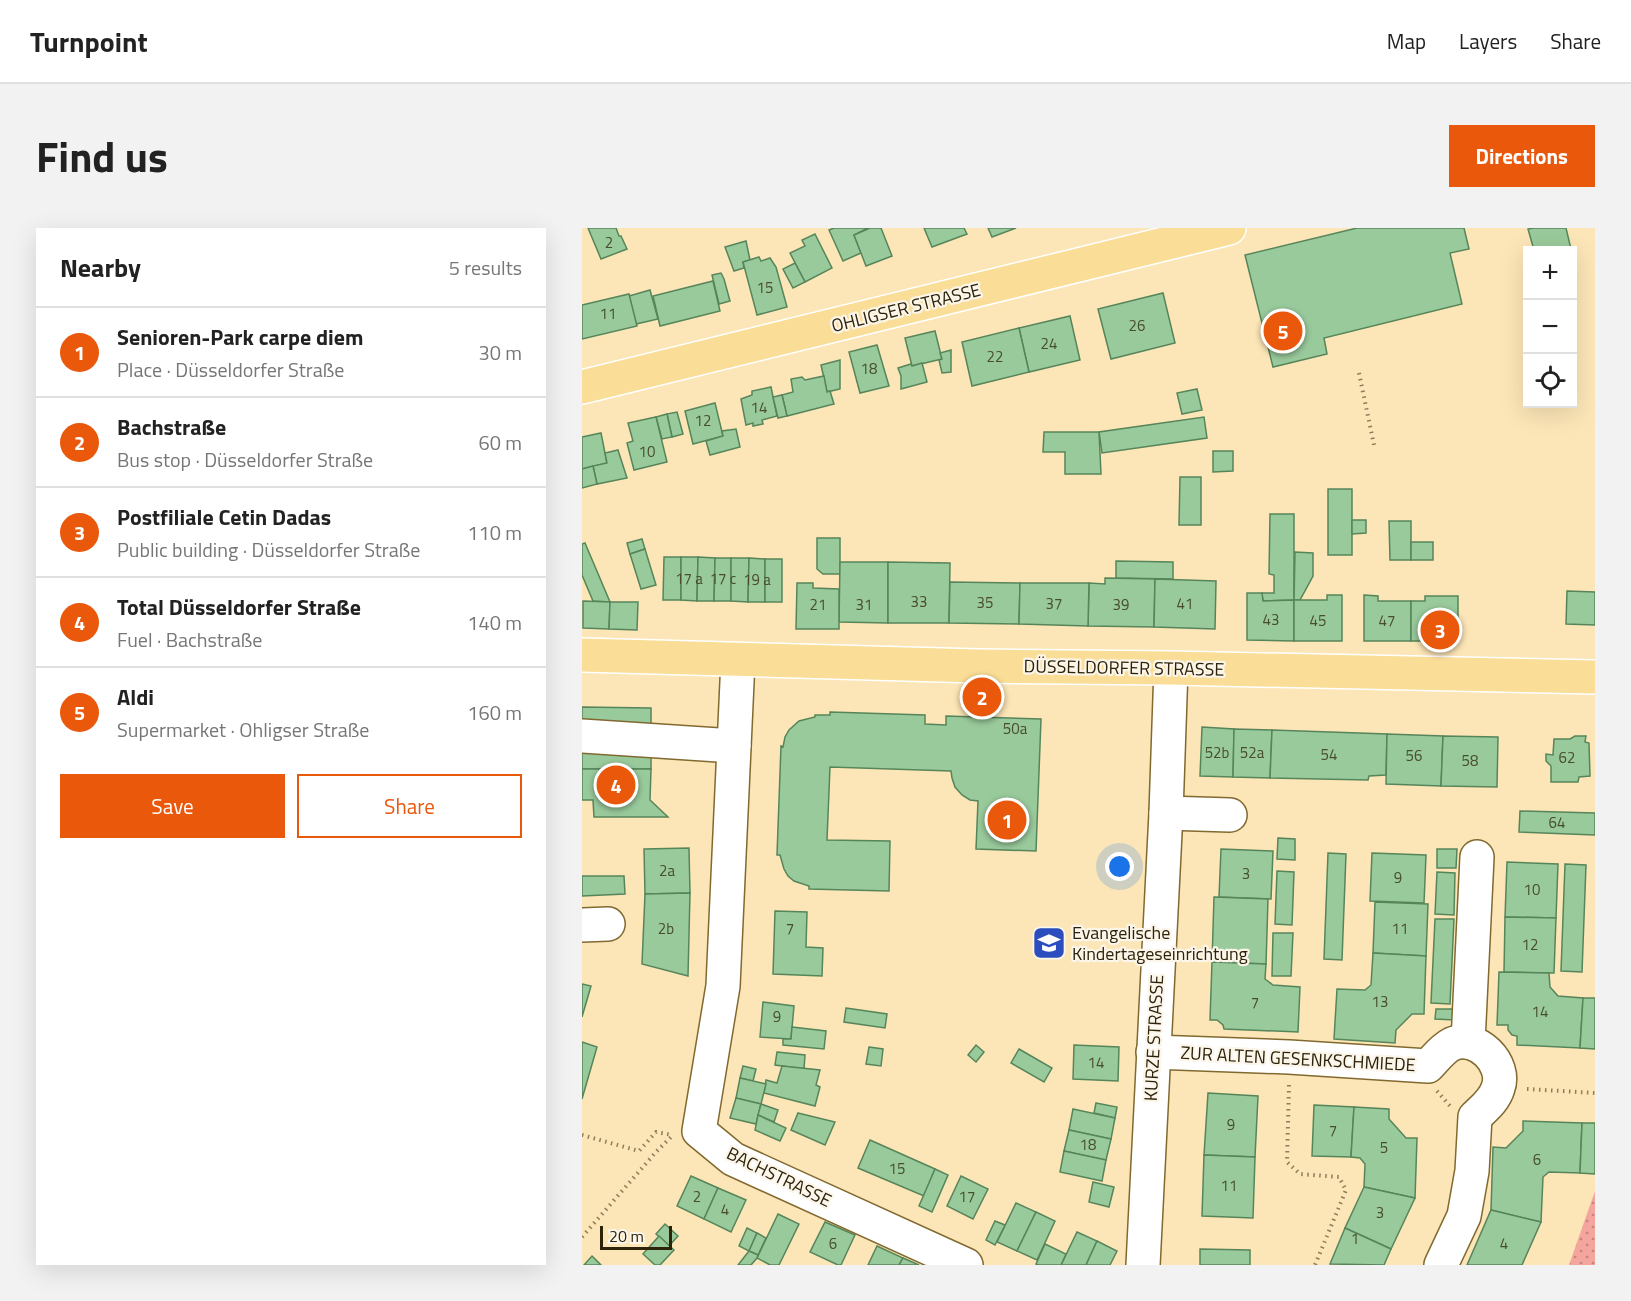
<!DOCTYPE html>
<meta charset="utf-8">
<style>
body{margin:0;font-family:"Titillium Web",sans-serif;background:#f2f2f2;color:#222}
.controls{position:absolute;right:18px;top:18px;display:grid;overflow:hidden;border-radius:0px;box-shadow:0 6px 24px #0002}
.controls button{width:54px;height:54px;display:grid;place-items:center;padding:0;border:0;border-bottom:2px solid #e0e0e0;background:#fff;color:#222;font:30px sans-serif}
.scale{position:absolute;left:18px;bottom:15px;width:72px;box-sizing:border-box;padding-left:6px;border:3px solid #2d230a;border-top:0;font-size:16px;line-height:21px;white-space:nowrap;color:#2d230a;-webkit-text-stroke:4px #fbf5ea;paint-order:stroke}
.you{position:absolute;left:538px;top:639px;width:21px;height:21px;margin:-15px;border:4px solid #fff;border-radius:50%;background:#1a73e8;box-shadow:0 0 0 9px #1a73e833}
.badge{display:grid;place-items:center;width:39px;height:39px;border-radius:50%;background:#ea580c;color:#fff;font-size:20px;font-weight:700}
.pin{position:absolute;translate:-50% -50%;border:3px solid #fff;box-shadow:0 2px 6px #0006}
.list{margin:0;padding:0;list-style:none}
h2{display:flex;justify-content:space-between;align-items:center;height:78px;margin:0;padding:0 24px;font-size:26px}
h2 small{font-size:20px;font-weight:400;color:#767676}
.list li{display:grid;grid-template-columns:39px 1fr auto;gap:18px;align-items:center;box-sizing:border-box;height:90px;padding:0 24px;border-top:2px solid #e0e0e0}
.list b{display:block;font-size:22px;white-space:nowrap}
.list p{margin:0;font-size:20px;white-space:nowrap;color:#767676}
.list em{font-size:20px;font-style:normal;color:#767676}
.actions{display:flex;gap:12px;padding:18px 24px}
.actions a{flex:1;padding:14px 0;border:2px solid #ea580c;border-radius:0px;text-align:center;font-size:21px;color:#ea580c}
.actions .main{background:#ea580c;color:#fff}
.icon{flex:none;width:33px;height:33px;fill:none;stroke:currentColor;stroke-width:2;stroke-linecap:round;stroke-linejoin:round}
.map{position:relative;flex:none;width:1013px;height:1037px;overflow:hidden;border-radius:0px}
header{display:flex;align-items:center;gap:36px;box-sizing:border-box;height:84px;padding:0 30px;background:#fff;border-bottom:2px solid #e0e0e0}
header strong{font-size:28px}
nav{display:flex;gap:33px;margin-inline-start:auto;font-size:21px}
.intro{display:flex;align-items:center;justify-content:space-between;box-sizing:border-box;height:144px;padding:0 36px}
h1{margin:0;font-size:42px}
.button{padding:15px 27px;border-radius:0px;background:#ea580c;color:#fff;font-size:21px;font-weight:700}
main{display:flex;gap:36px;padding:0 36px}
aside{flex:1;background:#fff;border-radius:0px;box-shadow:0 6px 24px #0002}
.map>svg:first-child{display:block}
.park{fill:url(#park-dots)}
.building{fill:#99ca9c;stroke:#57855a;stroke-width:1.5}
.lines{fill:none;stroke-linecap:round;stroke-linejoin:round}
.minor-casing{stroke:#81692f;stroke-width:36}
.major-casing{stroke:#fff;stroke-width:36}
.path{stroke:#8d7d5a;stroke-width:4;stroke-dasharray:1.5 4.5;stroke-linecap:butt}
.minor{stroke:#fff;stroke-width:33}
.major{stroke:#fadd96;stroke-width:33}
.labels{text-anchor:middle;stroke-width:4.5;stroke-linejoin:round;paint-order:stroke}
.number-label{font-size:15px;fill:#484d2e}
.street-label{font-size:18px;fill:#2d230a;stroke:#fbf5ea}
.poi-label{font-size:18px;fill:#2d230a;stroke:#fbf5ea;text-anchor:start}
</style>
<header>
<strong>Turnpoint</strong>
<nav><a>Map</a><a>Layers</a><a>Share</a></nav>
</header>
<div class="intro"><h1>Find us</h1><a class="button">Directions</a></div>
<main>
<aside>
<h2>Nearby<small>5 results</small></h2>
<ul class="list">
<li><span class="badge">1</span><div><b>Senioren-Park carpe diem</b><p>Place · Düsseldorfer Straße</p></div><em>30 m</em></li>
<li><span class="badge">2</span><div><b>Bachstraße</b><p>Bus stop · Düsseldorfer Straße</p></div><em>60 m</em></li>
<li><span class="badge">3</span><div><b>Postfiliale Cetin Dadas</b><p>Public building · Düsseldorfer Straße</p></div><em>110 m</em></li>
<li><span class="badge">4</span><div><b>Total Düsseldorfer Straße</b><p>Fuel · Bachstraße</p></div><em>140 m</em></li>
<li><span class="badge">5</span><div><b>Aldi</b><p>Supermarket · Ohligser Straße</p></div><em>160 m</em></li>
</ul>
<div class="actions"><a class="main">Save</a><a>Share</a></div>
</aside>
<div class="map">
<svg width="1013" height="1037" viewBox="0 0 1013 1037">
<defs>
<pattern id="park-dots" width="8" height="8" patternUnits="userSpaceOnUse" patternTransform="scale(1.5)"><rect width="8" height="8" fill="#f4a59d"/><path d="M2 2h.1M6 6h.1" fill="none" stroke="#c6867e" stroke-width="1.8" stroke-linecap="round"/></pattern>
</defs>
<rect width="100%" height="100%" fill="#fce6b7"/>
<!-- park -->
<polygon class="park" points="1013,963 1013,1037 987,1037"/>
<!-- building -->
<g class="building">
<polygon points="6,0 34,0 37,8 39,8 45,21 19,31"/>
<polygon points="252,0 286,0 272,7 279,25 261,33 247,2"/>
<polygon points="288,0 299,0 310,28 284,38 272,7"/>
<polygon points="342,0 382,0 385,6 350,19"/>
<polygon points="406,0 434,0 410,9"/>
<polygon points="775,0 882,0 887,21 868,25 880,76 742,110 745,126 691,139 663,27"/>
<polygon points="952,0 984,0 989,21 982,22 952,22 946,1"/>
<polygon points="233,6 250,40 223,54 208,25 223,18 220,12"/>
<polygon points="164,13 168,32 161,34 162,40 152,43 143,19"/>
<polygon points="177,29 179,33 188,30 194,39 205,79 175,87 161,34"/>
<polygon points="213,35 223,54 211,60 201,41"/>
<polygon points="139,45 142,51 148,73 137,76 130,47"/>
<polygon points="131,53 138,83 78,98 71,68"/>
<polygon points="68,62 76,91 54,96 47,68"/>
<polygon points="581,65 593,115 529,131 516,81"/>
<polygon points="47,66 55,98 0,111 0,77"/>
<polygon points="488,88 498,132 447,144 437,100"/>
<polygon points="437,100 447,144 390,158 380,114"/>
<polygon points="353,103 360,131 330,138 323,110"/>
<polygon points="295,117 307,158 278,165 267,124"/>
<polygon points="369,122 369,144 360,145 357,132 360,131 358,125"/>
<polygon points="258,132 258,161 245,164 239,137"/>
<polygon points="340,135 345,154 319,161 319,148 316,140 329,136 330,138"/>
<polygon points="242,148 245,164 248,163 252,176 205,188 200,167 211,164 209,151 220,149 223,152"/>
<polygon points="189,159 195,188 180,192 181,196 171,198 171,195 164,197 159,171 170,167 170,163"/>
<polygon points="615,161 620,182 600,186 595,165"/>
<polygon points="200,167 205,188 196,190 191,169"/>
<polygon points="133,175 141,208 111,216 103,183"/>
<polygon points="95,184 101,206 90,209 85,186"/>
<polygon points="85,186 90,209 80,211 74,189"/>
<polygon points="74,189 85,234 52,242 45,215 51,213 46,195"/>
<polygon points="622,189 625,210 520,225 517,204"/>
<polygon points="154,201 158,219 128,227 124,213 141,208 140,203"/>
<polygon points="462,204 517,204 519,246 483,246 483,224 461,224"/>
<polygon points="19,205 25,235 0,241 0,209"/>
<polygon points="36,222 45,250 15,256 11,238 25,235 23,225"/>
<polygon points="631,223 651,223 651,243 631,244"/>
<polygon points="11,238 15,256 0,260 0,241"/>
<polygon points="598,249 619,249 619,297 597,297"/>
<rect x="746" y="261" width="24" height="66"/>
<polygon points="688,286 712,286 712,372 681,373 680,365 692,365 692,347 687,346"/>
<polygon points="770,292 784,292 784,305 770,306"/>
<polygon points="807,293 829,293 829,332 808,332"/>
<polygon points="235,310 258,310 258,346 241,346 235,341"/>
<polygon points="60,311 63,321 48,326 45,315"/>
<rect x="829" y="314" width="22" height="18"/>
<polygon points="3,315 28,374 11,373 0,347 0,316"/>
<polygon points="63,321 74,357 59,361 48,326"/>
<polygon points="713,324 731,325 731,348 718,372 712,372"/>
<polygon points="82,329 99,329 99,372 81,372"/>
<polygon points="99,329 116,329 115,373 99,372"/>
<polygon points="116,329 133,330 132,373 115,373"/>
<polygon points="133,330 149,330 149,373 132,373"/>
<polygon points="149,330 167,330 166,374 149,373"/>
<polygon points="167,330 183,331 183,374 166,374"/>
<rect x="183" y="331" width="17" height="43"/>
<polygon points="534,333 591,334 591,351 534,350"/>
<polygon points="258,334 306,334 306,395 257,394"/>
<polygon points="306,334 368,335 367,395 306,395"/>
<polygon points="523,350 573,351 572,399 506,398 507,355 523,356"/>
<polygon points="573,351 634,353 633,401 572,399"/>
<polygon points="368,354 438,355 437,396 367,395"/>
<polygon points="215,355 231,355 231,360 257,361 257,401 214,401"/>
<polygon points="438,355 507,355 506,398 437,396"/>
<polygon points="985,363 1013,364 1013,397 984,396"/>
<polygon points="665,365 680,365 681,373 712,372 712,413 665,412"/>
<polygon points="745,367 760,367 760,413 712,413 712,372 745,372"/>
<polygon points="782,367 796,368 796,373 829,373 829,413 782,413"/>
<polygon points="843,368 876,368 876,413 829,413 829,373 843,373"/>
<polygon points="1,373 28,374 27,401 1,400"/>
<polygon points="28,374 56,374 55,402 27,401"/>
<polygon points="0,479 69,480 69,541 0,541"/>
<polygon points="248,484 343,487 343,496 364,497 364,488 459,491 454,623 394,621 396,573 388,572 380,567 373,559 370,550 369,543 248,539 245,612 308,613 307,663 227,661 227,658 212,653 206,648 202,641 198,627 195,627 199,518 201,519 203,509 207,502 217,493 233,489 233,487 248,487"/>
<polygon points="620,499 652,501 651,549 618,548"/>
<polygon points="652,501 690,502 688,550 651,549"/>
<polygon points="690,502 805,506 804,547 787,548 786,552 688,550"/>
<polygon points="805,506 861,508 859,558 804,556"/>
<polygon points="861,508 916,509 915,559 859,558"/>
<polygon points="993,508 1004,508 1003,514 1007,515 1008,548 997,549 996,554 969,554 969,538 964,533 964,526 971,527 972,511 988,511"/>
<polygon points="0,541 69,541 68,572 86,589 12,589 11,572 0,572"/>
<polygon points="938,583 1013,585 1013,607 937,604"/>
<polygon points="696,610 713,611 713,632 695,631"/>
<polygon points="107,620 108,665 63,666 62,621"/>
<polygon points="639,621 691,623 689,671 637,669"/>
<polygon points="855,621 875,621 874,640 855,640"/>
<polygon points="746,625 764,626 760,732 742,731"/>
<polygon points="790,625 844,627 842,675 788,673"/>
<polygon points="925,634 976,636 974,690 923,689"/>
<polygon points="983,636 1004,637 1000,744 979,743"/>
<polygon points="695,643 712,644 710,697 693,696"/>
<polygon points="855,644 873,645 872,687 853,686"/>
<polygon points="0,648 42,648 43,666 0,668"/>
<polygon points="108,665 106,748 60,736 63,666"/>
<polygon points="632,669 686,671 684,736 630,734"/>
<polygon points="793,674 846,676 844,728 791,725"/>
<polygon points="193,683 225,684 224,719 241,720 240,748 191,746"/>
<polygon points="923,689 974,690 972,745 922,744"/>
<polygon points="853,691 872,691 868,776 849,775"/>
<polygon points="691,705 711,705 709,748 690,748"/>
<polygon points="791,725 844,728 842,786 830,786 814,802 813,815 752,811 755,761 783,762 789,757"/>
<polygon points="630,734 684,736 683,751 691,757 718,759 716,804 642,801 641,797 635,792 628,792"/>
<polygon points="917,744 967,745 968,759 976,768 1001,770 998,820 935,817 935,808 930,807 926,802 926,797 915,797"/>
<polygon points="0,756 9,758 0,789"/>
<polygon points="1001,770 1013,770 1013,821 998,820"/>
<polygon points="181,774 212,778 209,811 178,809"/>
<polygon points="264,780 305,786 303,800 262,794"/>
<polygon points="854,781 873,781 873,792 853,791"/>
<polygon points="210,799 244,803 242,821 201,817 201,811 209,811"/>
<polygon points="0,814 15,819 0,871"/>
<polygon points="394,817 402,824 394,834 386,827"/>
<polygon points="492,817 537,819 536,853 491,851"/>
<polygon points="287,819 301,821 299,838 284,836"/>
<polygon points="437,821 470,840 462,854 429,835"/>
<polygon points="195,824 223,827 222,841 193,837"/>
<polygon points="161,838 174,841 171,853 158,850"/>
<polygon points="200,838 238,842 234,857 238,859 233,878 182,865 184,852 195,855"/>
<polygon points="158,850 184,856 179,876 154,870"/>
<polygon points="626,865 676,868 673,929 622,927"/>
<polygon points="154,870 179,876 174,896 148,890"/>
<polygon points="514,875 535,879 533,890 512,885"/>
<polygon points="179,876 196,882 192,894 176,887"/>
<polygon points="732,877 772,879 769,929 730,928"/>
<polygon points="772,879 807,881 807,891 824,910 835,910 833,970 782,959 783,936 778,930 769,929"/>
<polygon points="491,881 533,890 529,911 487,902"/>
<polygon points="216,885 253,894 243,917 209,902"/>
<polygon points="176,887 204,900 198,913 173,902"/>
<polygon points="941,893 1000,895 998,945 967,944 961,949 959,994 909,982 911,919 924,920 941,903"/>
<polygon points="1000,895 1013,895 1013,946 998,945"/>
<polygon points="487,902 529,911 524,932 482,923"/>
<polygon points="288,912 353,941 342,968 276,940"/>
<polygon points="482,923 524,932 520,953 478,944"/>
<polygon points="622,927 673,929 671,990 620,988"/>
<polygon points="353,941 366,947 350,984 337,978"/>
<polygon points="109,948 136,960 122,991 95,978"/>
<polygon points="379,948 406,961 391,991 365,978"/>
<polygon points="511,954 532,959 527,979 507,974"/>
<polygon points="782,959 833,970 809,1021 763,1000"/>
<polygon points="136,960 164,972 149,1004 122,991"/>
<polygon points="434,975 454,984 435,1023 415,1014"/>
<polygon points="909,982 959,994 940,1037 885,1037"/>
<polygon points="454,984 473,993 455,1032 435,1023"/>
<polygon points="196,986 217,996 197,1037 188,1037 175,1030"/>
<polygon points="413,993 423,997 413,1017 404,1012"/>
<polygon points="243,994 273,1007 259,1037 256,1037 228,1024"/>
<polygon points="83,996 96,1008 87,1018 74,1006"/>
<polygon points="165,1000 175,1005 167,1023 157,1018"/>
<polygon points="763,1000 809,1021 802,1037 748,1036"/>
<polygon points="495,1004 515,1013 504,1037 479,1037"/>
<polygon points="175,1005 184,1010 176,1027 167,1023"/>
<polygon points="77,1008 92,1022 78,1037 73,1037 61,1026"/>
<polygon points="515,1013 535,1023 528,1037 504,1037"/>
<polygon points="463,1016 484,1026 479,1037 457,1037 454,1036"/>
<polygon points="295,1018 321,1030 317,1037 286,1037"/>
<polygon points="618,1021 668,1022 668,1037 618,1037"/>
<polygon points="167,1023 176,1027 175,1030 169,1037 156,1037"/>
<polygon points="10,1028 19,1037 2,1037"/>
<polygon points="321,1030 337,1037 317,1037"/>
</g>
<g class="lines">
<defs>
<g id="minor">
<polyline points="156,432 141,758 117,903 151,931 384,1037"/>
<polyline points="0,508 152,518"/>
<polyline points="584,585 648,587"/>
<polyline points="0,697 26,696"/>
<polyline points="886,814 895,629"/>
<path d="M 571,824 L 707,829 L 846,838 C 853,831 860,821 870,816 C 895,805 925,836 916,860 C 912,873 902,880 893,889 L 890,943 L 882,988 L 859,1037"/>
<polyline points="561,1037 584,585 589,440"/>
</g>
<g id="major">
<polyline points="0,159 647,0"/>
<polyline points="0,427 396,438 589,440 1013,449"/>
</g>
</defs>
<!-- minor casing -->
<use href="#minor" class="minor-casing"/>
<!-- major casing -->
<use href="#major" class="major-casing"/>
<!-- path -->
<g class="path">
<polyline points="777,145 792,217"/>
<polyline points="707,857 705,934 718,946 757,949 764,962 733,1037"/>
<polyline points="945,861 1013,865"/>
<polyline points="855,863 868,878"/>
<polyline points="0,907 57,923 74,904 90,907"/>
<polyline points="0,1009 74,924 90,908"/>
</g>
<!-- minor -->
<use href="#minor" class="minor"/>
<!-- major -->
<use href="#major" class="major"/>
</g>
<!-- icons -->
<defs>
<symbol id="school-square" viewBox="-11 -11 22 22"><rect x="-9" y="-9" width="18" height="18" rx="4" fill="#2b4dbd" stroke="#fbf5ea"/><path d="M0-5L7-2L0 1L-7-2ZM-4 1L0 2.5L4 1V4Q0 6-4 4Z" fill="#fff"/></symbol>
</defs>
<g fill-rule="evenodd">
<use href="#school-square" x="448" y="696" width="38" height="38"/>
</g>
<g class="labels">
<!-- number labels -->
<g class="number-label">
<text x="27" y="20">2</text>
<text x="183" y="65">15</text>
<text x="26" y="91">11</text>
<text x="555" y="103">26</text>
<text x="467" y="121">24</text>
<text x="413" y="134">22</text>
<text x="287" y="146">18</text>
<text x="177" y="185">14</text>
<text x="121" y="198">12</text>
<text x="65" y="229">10</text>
<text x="107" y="356">17 a</text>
<text x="141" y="356">17 c</text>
<text x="175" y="357">19 a</text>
<text x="337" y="379">33</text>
<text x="403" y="380">35</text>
<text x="472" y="381">37</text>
<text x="603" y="381">41</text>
<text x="236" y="382">21</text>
<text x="282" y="382">31</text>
<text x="539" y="382">39</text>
<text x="689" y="397">43</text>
<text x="736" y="398">45</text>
<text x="805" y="398">47</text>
<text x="433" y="506">50a</text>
<text x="635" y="530">52b</text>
<text x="670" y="530">52a</text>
<text x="747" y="532">54</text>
<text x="832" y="533">56</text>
<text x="985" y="535">62</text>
<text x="888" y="538">58</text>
<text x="975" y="600">64</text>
<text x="85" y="648">2a</text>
<text x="664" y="651">3</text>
<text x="816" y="655">9</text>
<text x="950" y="667">10</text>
<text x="84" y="706">2b</text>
<text x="208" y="706">7</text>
<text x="818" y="706">11</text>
<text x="948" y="722">12</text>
<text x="798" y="779">13</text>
<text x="673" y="780">7</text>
<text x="958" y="789">14</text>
<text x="195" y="794">9</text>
<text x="514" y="840">14</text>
<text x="649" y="902">9</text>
<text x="751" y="908">7</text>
<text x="506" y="922">18</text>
<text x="802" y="925">5</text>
<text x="955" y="937">6</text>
<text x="315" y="946">15</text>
<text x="647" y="963">11</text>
<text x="115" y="974">2</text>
<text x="385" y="974">17</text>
<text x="143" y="987">4</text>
<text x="798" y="990">3</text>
<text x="773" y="1016">1</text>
<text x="251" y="1021">6</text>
<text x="922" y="1021">4</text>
</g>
<!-- street labels -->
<g class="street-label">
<text transform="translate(324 80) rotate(-14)" y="6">OHLIGSER STRASSE</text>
<text transform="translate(542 440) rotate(1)" y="6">DÜSSELDORFER STRASSE</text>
<text transform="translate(572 810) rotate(-87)" y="6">KURZE STRASSE</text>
<text transform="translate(716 831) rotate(3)" y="6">ZUR ALTEN GESENKSCHMIEDE</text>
<text transform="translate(197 949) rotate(26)" y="6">BACHSTRASSE</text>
</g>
<!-- poi labels -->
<g class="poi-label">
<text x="490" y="711">Evangelische<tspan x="490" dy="21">Kindertageseinrichtung</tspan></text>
</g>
</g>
</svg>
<div class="controls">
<button>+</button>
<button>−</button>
<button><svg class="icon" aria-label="locate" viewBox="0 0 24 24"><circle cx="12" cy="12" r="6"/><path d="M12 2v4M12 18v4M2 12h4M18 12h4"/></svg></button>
</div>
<div class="scale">20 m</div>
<div class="you"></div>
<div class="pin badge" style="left:425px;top:592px">1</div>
<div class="pin badge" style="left:400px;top:469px">2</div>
<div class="pin badge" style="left:858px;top:402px">3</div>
<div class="pin badge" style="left:34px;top:557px">4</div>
<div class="pin badge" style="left:701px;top:103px">5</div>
</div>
</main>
